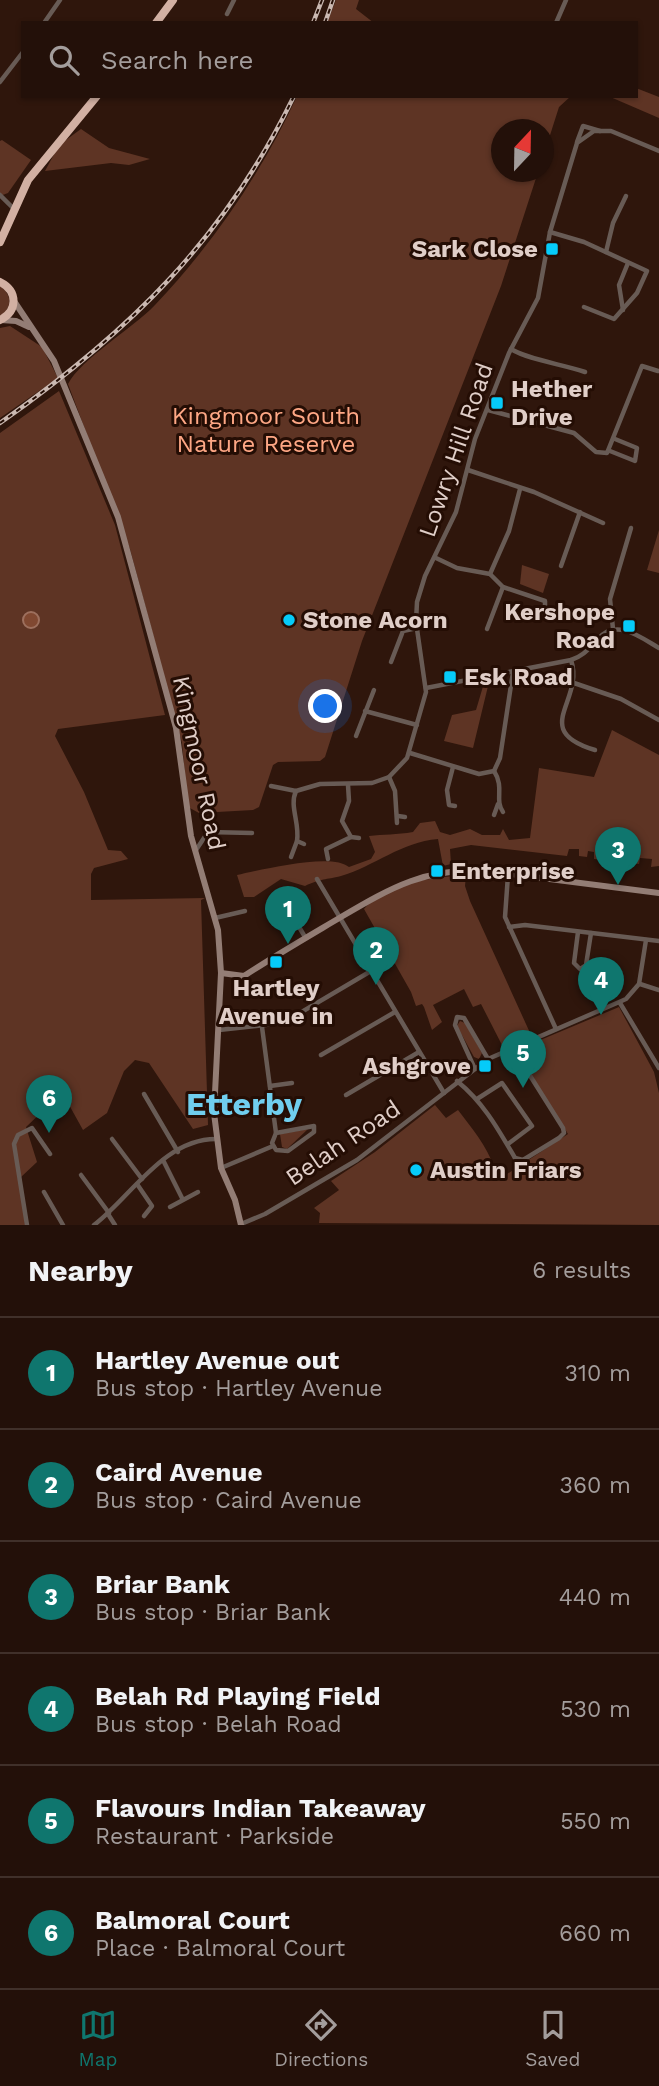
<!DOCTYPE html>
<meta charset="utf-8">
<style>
body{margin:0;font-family:"Work Sans",sans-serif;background:#2f1e17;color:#f1f3f6}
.compass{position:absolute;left:491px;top:119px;width:63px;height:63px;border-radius:50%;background:#231009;box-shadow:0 2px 5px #0004;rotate:22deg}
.you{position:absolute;left:326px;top:707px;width:24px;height:24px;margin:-18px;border:5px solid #fff;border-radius:50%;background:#1a73e8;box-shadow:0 0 0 10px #1a73e833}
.badge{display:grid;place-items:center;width:46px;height:46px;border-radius:50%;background:#0f766e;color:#fff;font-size:23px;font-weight:700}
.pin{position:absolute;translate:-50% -58px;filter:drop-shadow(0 2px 4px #0008)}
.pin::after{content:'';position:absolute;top:37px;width:24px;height:21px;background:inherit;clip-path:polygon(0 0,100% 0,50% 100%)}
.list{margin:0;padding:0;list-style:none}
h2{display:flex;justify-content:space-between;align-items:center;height:91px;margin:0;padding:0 28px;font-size:30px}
h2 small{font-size:23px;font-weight:400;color:#a39d9c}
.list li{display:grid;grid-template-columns:46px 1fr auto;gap:21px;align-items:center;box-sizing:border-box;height:112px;padding:0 28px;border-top:2px solid #40302a}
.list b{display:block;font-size:26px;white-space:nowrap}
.list p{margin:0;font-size:23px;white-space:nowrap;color:#a39d9c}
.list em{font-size:23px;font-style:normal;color:#a39d9c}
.icon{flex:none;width:38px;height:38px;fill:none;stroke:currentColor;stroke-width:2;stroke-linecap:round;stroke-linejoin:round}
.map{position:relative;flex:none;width:659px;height:1225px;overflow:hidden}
.search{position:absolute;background:#231009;box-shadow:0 2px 5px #0004;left:21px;right:21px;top:21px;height:77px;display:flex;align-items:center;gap:18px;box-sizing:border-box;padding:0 24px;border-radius:0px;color:#a39d9c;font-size:26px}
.sheet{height:763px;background:#231009}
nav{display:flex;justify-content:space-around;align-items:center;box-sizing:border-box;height:98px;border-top:2px solid #40302a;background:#231009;font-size:19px;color:#a39d9c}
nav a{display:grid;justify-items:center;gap:4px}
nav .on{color:#0f766e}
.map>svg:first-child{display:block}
.green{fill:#5e3424}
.water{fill:#804831;stroke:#9d705e;stroke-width:2}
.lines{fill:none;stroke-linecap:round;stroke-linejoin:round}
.street{stroke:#685b55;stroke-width:4.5}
.secondary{stroke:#937d75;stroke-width:6}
.highway{stroke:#d2b0a3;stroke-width:8}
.rail-casing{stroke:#cab8b1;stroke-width:4.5}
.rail{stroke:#240d04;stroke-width:2;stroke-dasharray:5;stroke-linecap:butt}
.poi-dot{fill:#06cbf9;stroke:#240d04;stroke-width:2.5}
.labels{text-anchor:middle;stroke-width:6;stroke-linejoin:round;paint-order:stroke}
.poi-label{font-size:24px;font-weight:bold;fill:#e0cec8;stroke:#240d04;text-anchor:start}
.park-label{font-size:24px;fill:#fea785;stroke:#240d04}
.street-label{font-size:24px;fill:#e0cec8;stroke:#240d04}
.district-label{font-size:32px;font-weight:bold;fill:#70ceee;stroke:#240d04}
</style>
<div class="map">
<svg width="659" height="1225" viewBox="0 0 659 1225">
<rect width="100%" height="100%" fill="#2f160c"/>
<!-- green -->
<g class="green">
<polygon points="336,0 359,0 356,9 374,23 327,23"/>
<polygon points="636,88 659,97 659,118 608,96 636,96"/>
<path d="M 297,96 L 571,96 L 559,107 L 544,154 L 544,130 L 502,130 L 502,172 L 538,172 L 501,286 L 362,641 L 325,757 L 320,761 L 278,762 L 273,765 L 259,807 L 253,810 L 199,813 L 188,807 L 182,743 L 130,549 L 68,384 C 81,359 133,328 155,305 C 212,245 263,171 297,96 Z"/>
<polygon points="81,129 109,148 150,159 129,165 111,163 45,171 59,145"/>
<polygon points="2,140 31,160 8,193 0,196 0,141"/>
<path d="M 0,286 C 12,295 13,307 0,316 Z"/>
<polygon points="10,326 42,347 58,378 0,418 0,328"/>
<polygon points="59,391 115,525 165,715 58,729 55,736 84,792 108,850 121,851 128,859 94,868 91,874 91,900 205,898 201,900 208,1125 193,1129 149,1063 135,1060 124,1071 107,1113 83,1130 68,1103 47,1107 26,1127 37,1162 21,1177 25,1225 0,1225 0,433"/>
<polygon points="659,530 659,573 647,570"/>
<polygon points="522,565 549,574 543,593 520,584"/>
<polygon points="489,682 473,748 444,741 452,715 476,710 484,683"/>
<path d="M 612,730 L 659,755 L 659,866 L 651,867 L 652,859 L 640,858 L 639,864 L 594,859 L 594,852 L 588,851 L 587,857 L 579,856 L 579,849 L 569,849 L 567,856 L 471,845 L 450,849 L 451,864 L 443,866 L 438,839 C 401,842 375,866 341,876 C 325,880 322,878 305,886 L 281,879 L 254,897 L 244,897 L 237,875 C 260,870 332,852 349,867 L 371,859 L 375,852 L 369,836 C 383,834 397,835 413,832 L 420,823 L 435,821 L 440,832 L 450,835 L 470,829 L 482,835 L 500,835 L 503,829 L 509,840 L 530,838 L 539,768 L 594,777 Z"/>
<path d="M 466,875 L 465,886 L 470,901 L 531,1035 L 503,1047 L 481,1004 L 473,1007 L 464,989 L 433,1005 L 442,1022 L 432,1030 L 424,1007 L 422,1004 L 416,1006 L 411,992 L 364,909 C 386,883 434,877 466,875 Z"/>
<path d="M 619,1007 L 654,1072 L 659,1093 L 659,1225 L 319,1223 L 320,1213 L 314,1208 L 339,1190 L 331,1181 L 375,1152 L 435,1105 L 446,1118 L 458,1110 C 471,1127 487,1146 494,1167 L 490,1170 L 498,1180 L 568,1134 L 526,1067 L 519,1049 Z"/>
<polygon points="460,1021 465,1023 482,1053 479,1059 474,1057 457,1026"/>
<polygon points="308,1129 287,1149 282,1147 280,1134"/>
</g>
<!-- water -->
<circle class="water" cx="31" cy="620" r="8"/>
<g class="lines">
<!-- street -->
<g class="street">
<polyline points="227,14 234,0"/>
<polyline points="44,23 60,0"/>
<polyline points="556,23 566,0"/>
<polyline points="0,82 23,52"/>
<polyline points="577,142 583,126 600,131"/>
<polyline points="0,195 13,208"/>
<polyline points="550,232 584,242 647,271 637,293 614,319 584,307"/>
<polyline points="606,252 613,223 626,196"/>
<polyline points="623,310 619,285 628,263"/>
<path d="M 511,349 C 529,360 562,364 585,372"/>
<polyline points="488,410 574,433 596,452 607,453 642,366 658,371"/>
<polyline points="610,451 635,461 637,448 615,439"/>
<polyline points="468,470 534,492 603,523"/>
<polyline points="436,558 457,568 490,574 509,531 520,489"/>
<polyline points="561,566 580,512"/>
<polyline points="490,574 503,587 545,601 545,617"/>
<polyline points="487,629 503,587"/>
<polyline points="613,629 610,599 631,528"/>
<path d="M 571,660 C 585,701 529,730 595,750"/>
<polyline points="391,662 403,631 417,628"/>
<polyline points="574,683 621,699 659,720"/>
<path d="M 426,688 L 571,660 C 584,656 589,648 598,639 C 616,618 640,637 659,648"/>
<polyline points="365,711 417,725"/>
<polyline points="356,736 374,690"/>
<polyline points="410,753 479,774 494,771 500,758 513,672"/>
<polyline points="453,767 447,790 449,805 455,806"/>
<path d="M 494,771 C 505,788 494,799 503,812"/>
<polyline points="389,777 395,791 397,823"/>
<polyline points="271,786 296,791 320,784 372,783 389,777 407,758 426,692 416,622 417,602 425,576 456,512 475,439 509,353 538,298 550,232 577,143 594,131 611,131 659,151"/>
<path d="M 296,791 C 289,806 300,823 297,841 L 304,844"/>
<polyline points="494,815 498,804"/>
<polyline points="398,816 405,817"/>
<polyline points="351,837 359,838"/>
<polyline points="196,850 208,832 252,833"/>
<polyline points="291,857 297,841"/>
<polyline points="328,859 326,849 351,837 342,821 349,801 348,785"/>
<polyline points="508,875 505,917 556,1029"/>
<polyline points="317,879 444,1093"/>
<polyline points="283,900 305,937"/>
<polyline points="215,918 245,911"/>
<polyline points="509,927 525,925 659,941"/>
<polyline points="578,932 574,963 580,969 586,965 591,933"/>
<polyline points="640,984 659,990"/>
<polyline points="620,1003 659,1068"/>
<polyline points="262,1027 276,1133"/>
<polyline points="219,1030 283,1023 371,971"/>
<polyline points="321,1055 395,1012"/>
<polyline points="474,1067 455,1025 457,1017 464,1018 488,1059"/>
<path d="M 457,1081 C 484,1103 498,1129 515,1158 L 523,1160 L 559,1138 L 564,1133 L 563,1128 L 512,1047"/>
<polyline points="270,1086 292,1083"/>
<polyline points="144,1094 178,1152"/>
<polyline points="346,1095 419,1052"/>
<polyline points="477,1099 502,1083 532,1126 508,1144"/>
<polygon points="314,1126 314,1132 288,1151 276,1150 272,1143 276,1133"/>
<polyline points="112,1139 142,1179"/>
<polyline points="163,1160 182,1198"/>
<polyline points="221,1168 273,1146"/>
<polyline points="81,1175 109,1213"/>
<polyline points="137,1184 152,1206 144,1216"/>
<polyline points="44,1192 63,1225"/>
<polyline points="170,1207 198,1192"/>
<polyline points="108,1214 115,1225"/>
<polyline points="241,1224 265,1214 357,1160 488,1059 626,999 639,984 646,940"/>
<polyline points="27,1225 14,1144 18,1135 32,1128 50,1154"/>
<path d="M 94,1225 C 131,1197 164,1138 217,1139"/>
</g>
<!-- secondary -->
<g class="secondary">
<polyline points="14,301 54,361 118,517 176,728 191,836 218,930 221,973 214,1113 221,1168 235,1200 241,1225"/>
<polyline points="1,320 16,321 29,327"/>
<path d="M 221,973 L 244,976 C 276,955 309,936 341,917 C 392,887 427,867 487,871 L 659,893"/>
</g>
<!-- highway -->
<g class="highway">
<polyline points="156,23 173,0"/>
<polyline points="0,242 28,180 97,96"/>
<path d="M 0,282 C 18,291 18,311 0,320"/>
</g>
<defs>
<g id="rail">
<polyline points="313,23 322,0"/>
<polyline points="325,23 333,0"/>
<path d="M 0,423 C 129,332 224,240 294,96"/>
</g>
</defs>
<!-- rail casing -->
<use href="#rail" class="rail-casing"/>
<!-- rail -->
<use href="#rail" class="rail"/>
</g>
<!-- markers -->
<g class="poi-dot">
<rect x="545" y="242" width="14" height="14" rx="3.5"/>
<rect x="490" y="396" width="14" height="14" rx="3.5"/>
<circle cx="289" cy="620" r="7"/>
<rect x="622" y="619" width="14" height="14" rx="3.5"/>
<rect x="443" y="670" width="14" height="14" rx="3.5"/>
<rect x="430" y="864" width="14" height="14" rx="3.5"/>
<rect x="269" y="955" width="14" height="14" rx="3.5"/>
<rect x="478" y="1059" width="14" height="14" rx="3.5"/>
<circle cx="416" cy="1170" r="7"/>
</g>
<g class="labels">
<!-- poi labels -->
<g class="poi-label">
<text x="538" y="257" text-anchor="end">Sark Close</text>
<text x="511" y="397">Hether<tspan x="511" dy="28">Drive</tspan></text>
<text x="615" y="620" text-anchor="end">Kershope<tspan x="615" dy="28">Road</tspan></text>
<text x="303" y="628">Stone Acorn</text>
<text x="464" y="685">Esk Road</text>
<text x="451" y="879">Enterprise</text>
<text x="276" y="996" text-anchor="middle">Hartley<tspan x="276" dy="28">Avenue in</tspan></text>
<text x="471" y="1074" text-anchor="end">Ashgrove</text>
<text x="430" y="1178">Austin Friars</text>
</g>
<!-- park labels -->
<g class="park-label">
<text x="266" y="424">Kingmoor South<tspan x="266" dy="28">Nature Reserve</tspan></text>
</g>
<!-- street labels -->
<g class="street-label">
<text transform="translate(456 450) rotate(-71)" y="8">Lowry Hill Road</text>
<text transform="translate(199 763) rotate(78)" y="8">Kingmoor Road</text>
<text transform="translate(343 1143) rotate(-34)" y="8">Belah Road</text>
</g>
<!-- district labels -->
<g class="district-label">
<text x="244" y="1115">Etterby</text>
</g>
</g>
</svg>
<svg class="compass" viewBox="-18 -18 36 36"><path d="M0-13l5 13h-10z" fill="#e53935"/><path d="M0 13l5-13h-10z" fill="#a39d9c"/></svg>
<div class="you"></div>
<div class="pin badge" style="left:288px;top:944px">1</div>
<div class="pin badge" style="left:376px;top:985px">2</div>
<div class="pin badge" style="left:618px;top:885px">3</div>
<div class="pin badge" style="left:601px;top:1015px">4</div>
<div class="pin badge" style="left:523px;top:1088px">5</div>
<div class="pin badge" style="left:49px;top:1133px">6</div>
<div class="search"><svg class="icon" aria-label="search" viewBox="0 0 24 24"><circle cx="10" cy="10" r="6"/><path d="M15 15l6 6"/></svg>Search here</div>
</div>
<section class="sheet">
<h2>Nearby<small>6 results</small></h2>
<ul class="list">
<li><span class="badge">1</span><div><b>Hartley Avenue out</b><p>Bus stop · Hartley Avenue</p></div><em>310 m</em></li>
<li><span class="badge">2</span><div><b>Caird Avenue</b><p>Bus stop · Caird Avenue</p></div><em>360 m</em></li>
<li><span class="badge">3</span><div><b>Briar Bank</b><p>Bus stop · Briar Bank</p></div><em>440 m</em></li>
<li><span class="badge">4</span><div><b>Belah Rd Playing Field</b><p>Bus stop · Belah Road</p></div><em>530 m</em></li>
<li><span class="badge">5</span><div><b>Flavours Indian Takeaway</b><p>Restaurant · Parkside</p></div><em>550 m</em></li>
<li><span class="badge">6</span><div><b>Balmoral Court</b><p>Place · Balmoral Court</p></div><em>660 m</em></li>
</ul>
</section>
<nav>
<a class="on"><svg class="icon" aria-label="map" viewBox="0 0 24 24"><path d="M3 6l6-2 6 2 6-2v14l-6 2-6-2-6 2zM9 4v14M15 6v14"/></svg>Map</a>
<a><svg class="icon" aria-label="directions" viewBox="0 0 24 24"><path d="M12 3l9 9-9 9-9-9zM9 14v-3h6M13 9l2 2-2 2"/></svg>Directions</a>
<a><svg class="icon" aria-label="saved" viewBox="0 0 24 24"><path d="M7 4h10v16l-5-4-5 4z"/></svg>Saved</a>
</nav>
